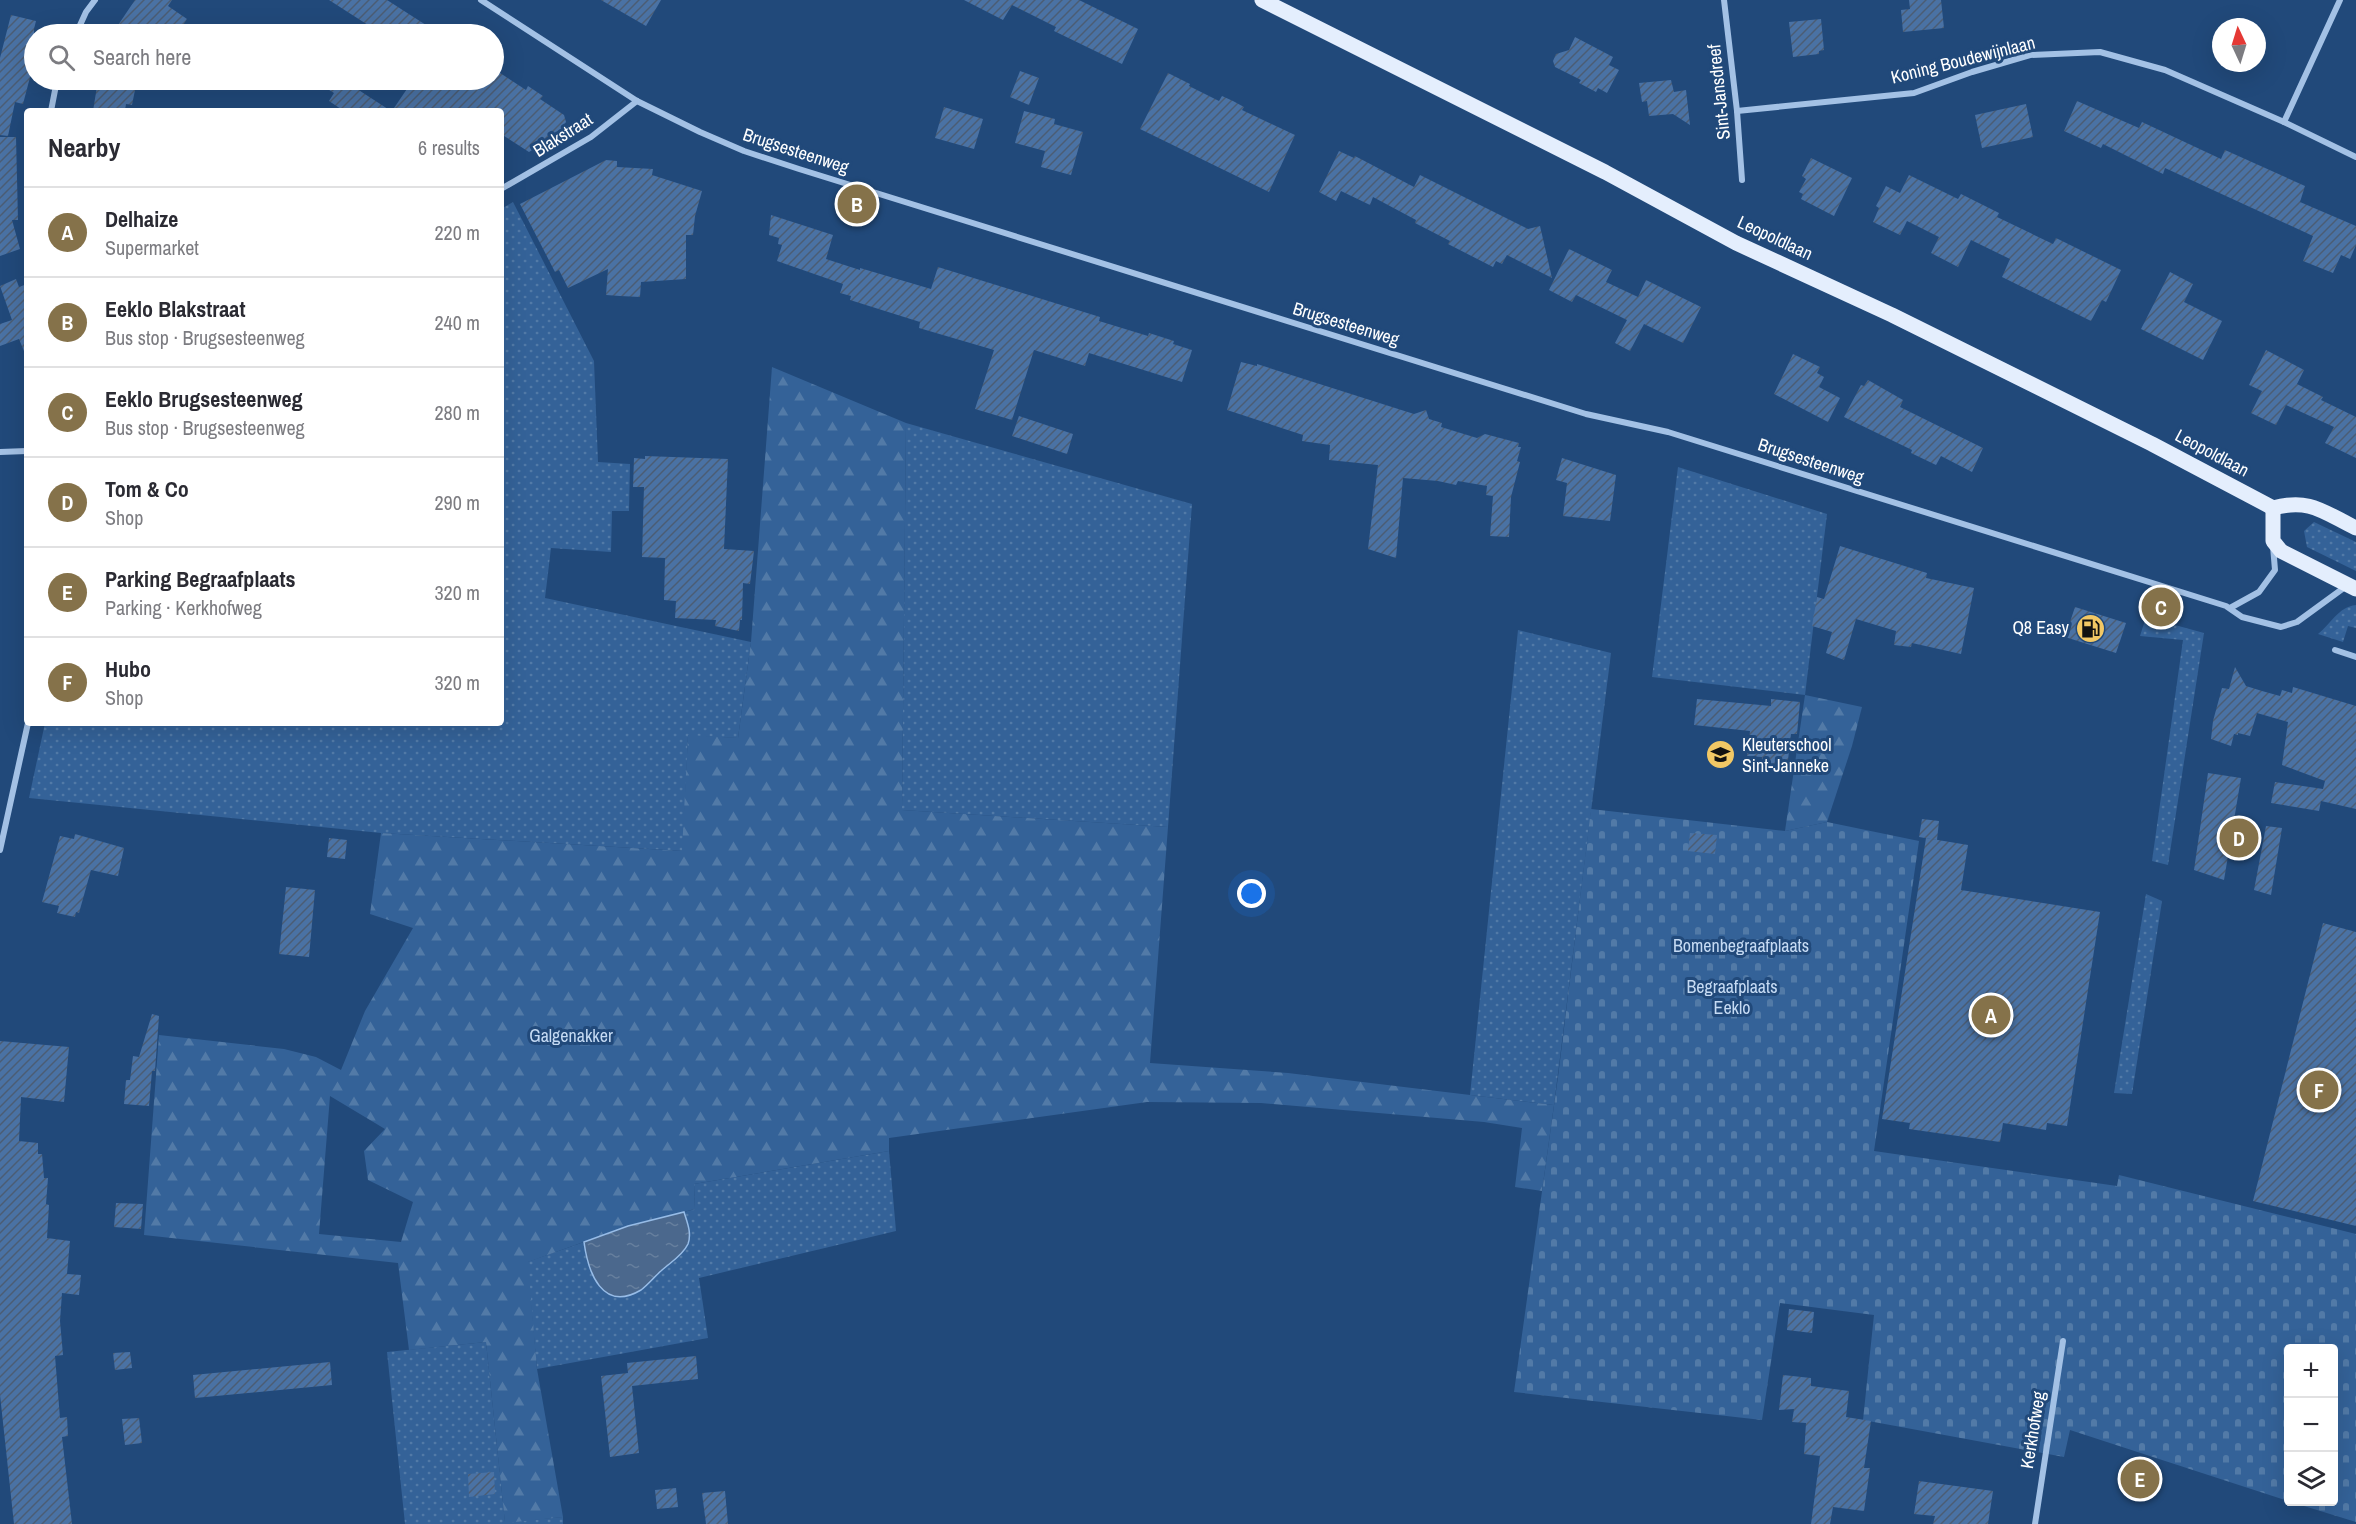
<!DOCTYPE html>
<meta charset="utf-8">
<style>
body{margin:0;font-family:"Archivo Narrow",sans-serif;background:#f2f2f3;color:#2b2b33}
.controls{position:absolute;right:18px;bottom:18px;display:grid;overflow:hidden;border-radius:6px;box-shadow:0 6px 24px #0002}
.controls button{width:54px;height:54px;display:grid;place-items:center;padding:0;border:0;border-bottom:2px solid #e1e1e2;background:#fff;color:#2b2b33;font:30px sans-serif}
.compass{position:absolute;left:2212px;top:18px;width:54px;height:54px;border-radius:50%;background:#fff;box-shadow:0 6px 24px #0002;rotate:356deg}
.you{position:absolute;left:1252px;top:894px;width:21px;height:21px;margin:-15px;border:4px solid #fff;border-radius:50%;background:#1a73e8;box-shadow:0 0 0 9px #1a73e833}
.badge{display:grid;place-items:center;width:39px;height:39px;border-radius:50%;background:#85724a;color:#fff;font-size:20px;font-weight:700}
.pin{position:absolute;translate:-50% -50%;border:3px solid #fff;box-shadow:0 2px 6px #0006}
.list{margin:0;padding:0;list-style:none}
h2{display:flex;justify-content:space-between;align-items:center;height:78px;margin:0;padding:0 24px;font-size:26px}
h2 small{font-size:20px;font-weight:400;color:#7c7c81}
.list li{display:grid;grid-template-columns:39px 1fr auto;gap:18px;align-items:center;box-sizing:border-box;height:90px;padding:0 24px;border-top:2px solid #e1e1e2}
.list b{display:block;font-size:22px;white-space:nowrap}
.list p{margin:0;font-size:20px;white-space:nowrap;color:#7c7c81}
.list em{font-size:20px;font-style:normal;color:#7c7c81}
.icon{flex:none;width:33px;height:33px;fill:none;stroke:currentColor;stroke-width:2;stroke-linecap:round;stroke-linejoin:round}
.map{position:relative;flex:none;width:2356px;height:1524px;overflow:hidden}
.search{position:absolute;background:#fff;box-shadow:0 6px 24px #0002;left:24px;top:24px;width:480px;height:66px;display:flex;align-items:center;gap:15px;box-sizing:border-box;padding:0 21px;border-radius:33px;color:#7c7c81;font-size:22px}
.panel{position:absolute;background:#fff;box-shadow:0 6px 24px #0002;left:24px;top:108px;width:480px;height:618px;border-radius:6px}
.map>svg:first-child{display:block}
.grass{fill:url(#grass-dots)}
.forest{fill:url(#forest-firs);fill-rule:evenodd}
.cemetery{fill:url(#cemetery-stones)}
.water{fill:url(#water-ripples);stroke:#97bce7;stroke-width:1.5}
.building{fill:url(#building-hatch)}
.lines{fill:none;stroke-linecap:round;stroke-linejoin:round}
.minor{stroke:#a3c1e5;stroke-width:6}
.primary{stroke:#e4eefd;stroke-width:15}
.labels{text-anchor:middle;stroke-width:6;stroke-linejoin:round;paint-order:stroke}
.street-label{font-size:18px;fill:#fff;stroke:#21497a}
.poi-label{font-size:18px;fill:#fff;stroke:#21497a;text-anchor:end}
.park-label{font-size:18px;fill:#c6dbf4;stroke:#21497a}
</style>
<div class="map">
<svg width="2356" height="1524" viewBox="0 0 2356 1524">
<defs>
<pattern id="grass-dots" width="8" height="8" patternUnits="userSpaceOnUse" patternTransform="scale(1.5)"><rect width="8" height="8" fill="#346298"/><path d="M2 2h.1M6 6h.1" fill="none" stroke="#527aa7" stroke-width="1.8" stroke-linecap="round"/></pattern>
<pattern id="forest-firs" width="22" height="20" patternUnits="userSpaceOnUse" patternTransform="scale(1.5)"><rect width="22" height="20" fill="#346298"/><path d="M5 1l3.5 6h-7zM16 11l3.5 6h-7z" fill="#527aa7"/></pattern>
<pattern id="cemetery-stones" width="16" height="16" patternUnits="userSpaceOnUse" patternTransform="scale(1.5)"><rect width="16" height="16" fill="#346298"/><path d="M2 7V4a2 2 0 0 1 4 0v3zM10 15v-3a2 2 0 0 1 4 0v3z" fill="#527aa7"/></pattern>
<pattern id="water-ripples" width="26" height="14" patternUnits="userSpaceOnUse" patternTransform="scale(1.5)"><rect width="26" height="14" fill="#4b688d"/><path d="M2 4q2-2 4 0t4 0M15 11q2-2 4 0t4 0" fill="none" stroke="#667f9e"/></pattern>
<pattern id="building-hatch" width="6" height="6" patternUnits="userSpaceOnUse" patternTransform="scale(1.5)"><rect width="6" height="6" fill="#4a72a4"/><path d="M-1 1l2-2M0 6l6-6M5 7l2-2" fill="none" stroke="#4b5d74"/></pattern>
</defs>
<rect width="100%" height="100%" fill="#21497a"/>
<!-- grass -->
<g class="grass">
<polygon points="513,202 594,361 598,462 630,464 629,511 612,511 611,552 551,548 545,598 751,642 738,738 688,736 683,851 381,833 29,798 45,723 501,723 501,209"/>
<polygon points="906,423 1192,504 1168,827 902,810"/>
<polygon points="1678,467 1827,514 1805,695 1652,677"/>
<polygon points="2314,522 2356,542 2356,571 2307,547 2304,531"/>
<path d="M 2356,605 L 2356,628 L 2348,626 L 2343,642 L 2318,634 C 2331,624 2338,607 2356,605 Z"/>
<polygon points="2146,617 2204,633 2168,865 2152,861 2183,640 2140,636"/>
<polygon points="1518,630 1611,653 1554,1105 1470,1095"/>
<polygon points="2146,894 2162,901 2132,1094 2114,1093"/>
<polygon points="889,1151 896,1231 699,1278 708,1338 537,1369 527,1262 584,1242 587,1262 641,1290 658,1274 690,1233 684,1212 695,1209 694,1184"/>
<polygon points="486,1342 505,1522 563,1517 563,1524 405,1524 387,1352"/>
</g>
<!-- forest -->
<g class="forest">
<path d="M 772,367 L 906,423 L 902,810 L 1168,827 L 1150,1063 L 1288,1073 L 1554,1105 L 1542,1191 L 1515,1187 L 1522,1128 L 1484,1122 L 1261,1103 L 1147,1102 L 889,1138 L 889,1151 L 694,1184 L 695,1209 L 628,1226 L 528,1262 L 537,1369 L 563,1517 L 505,1523 L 486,1342 L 409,1350 L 398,1263 L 144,1235 L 159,1035 L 284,1049 L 316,1057 L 341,1070 L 365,1011 L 413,928 L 370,914 L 381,833 L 682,851 L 688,735 L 738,738 L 751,642 ZM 330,1096 L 385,1129 L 364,1151 L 368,1180 L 413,1202 L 401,1242 L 319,1234 Z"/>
<polygon points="1805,695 1862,707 1852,746 1827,822 1785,831"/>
</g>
<!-- cemetery -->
<polygon class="cemetery" points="1591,809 1785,831 1827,822 1919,841 1874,1151 2117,1186 2119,1175 2356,1234 2356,1522 2291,1502 2334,1502 2334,1348 2288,1348 2288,1501 2070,1430 2064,1457 1863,1420 1874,1315 1780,1303 1762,1420 1514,1392 1558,1077"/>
<!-- water -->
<path class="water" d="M 684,1212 C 687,1222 692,1233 688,1244 C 683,1255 670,1263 662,1270 C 655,1276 648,1285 641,1290 C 602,1313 588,1272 584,1242 L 628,1226 Z"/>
<!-- building -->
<g class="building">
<polygon points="135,0 172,0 168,6 187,19 177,34 157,24 150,34 112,34"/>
<polygon points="329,0 387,0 440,34 382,34"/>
<polygon points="601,0 661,0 646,26"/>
<polygon points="964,0 1079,0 1138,29 1122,64 1054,31 1056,27 1012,5 1003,20"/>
<polygon points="1909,0 1941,0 1944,28 1903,32 1901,10 1910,9"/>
<polygon points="11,15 36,21 34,29 34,62 23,104 15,102 8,136 0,135 0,58"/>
<polygon points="1821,19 1824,50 1819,51 1819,54 1793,57 1789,22"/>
<polygon points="1575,37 1613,57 1609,65 1619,70 1607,93 1598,88 1596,92 1579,83 1581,80 1555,67 1553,61 1556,54 1569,50"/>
<polygon points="494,69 526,90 528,86 543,96 540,99 564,115 566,122 556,136 529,152 501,134 501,111 392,111 413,80 494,80"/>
<polygon points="1020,71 1039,78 1029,105 1010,97"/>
<polygon points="1168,73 1190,84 1189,86 1219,101 1222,96 1233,101 1244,107 1242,110 1295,135 1269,192 1140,129"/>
<polygon points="98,80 137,80 132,105 126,104 125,111 93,111"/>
<polygon points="313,80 359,80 354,87 391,111 344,111 329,101 334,93"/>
<polygon points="1671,80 1674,92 1686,90 1690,125 1673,114 1649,116 1647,101 1642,102 1639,83"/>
<polygon points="2077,101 2139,128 2142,122 2221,159 2225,150 2305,186 2300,202 2356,226 2356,245 2350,259 2341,255 2333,273 2303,261 2313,236 2165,168 2163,174 2103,144 2101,148 2064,131"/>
<polygon points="2026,104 2033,137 1982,148 1975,115"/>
<polygon points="944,107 983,119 974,149 935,138"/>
<polygon points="1024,111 1055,119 1054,124 1083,132 1071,175 1041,167 1045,151 1015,143"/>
<polygon points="0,137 16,137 18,220 12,220 20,249 0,256"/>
<polygon points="1339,151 1354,158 1355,156 1414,187 1420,175 1528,229 1540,226 1552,278 1507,255 1502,264 1496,261 1493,267 1448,244 1450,241 1415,223 1416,220 1373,197 1370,205 1341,191 1336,201 1319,192"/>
<polygon points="1811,158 1852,178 1834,216 1801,199 1803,194 1799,192 1806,179 1802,176"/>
<polygon points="606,160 617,161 617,167 653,169 652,175 702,191 695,216 693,235 686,235 686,279 641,282 640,297 620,296 606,295 608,269 568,288 559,270 555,272 520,204"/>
<polygon points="1909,175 1958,199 1961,194 1999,213 1997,217 2053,244 2056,238 2121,270 2106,302 2102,300 2091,321 2002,277 2010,259 1971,240 1958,267 1931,253 1939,237 1907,221 1900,235 1873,222 1879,208 1876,206 1886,186 1900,193"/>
<polygon points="771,215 833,235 826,259 860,270 860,268 931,289 938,267 1100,317 1099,321 1148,336 1149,333 1174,341 1173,344 1192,350 1182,382 1089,353 1085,366 1034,350 1012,420 975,409 994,350 919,328 920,322 850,300 851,296 840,293 843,284 777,261 782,245 778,244 779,238 769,235"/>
<polygon points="1569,249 1612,270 1606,282 1638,297 1646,280 1701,307 1683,343 1644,324 1630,351 1615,343 1627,320 1576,295 1572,302 1549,290"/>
<polygon points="2170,272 2193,284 2184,302 2222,321 2203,360 2141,329"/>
<polygon points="16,279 19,287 27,284 26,356 19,339 0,346 0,324 12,320 0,286"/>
<polygon points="2266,350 2304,370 2297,384 2323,397 2321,400 2356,417 2356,458 2325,443 2334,427 2286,405 2276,425 2251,413 2262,391 2249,385"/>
<polygon points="1793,354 1820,367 1817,373 1824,377 1819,387 1840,398 1828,422 1774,394"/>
<polygon points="1241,362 1257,366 1257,364 1414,414 1426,410 1429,419 1442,423 1441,427 1477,438 1485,434 1519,443 1518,447 1521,447 1517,461 1520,462 1511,497 1509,537 1490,536 1493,496 1486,495 1487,486 1458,481 1456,485 1438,481 1403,478 1396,558 1368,549 1378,465 1329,460 1330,445 1302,441 1303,435 1227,410"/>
<polygon points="1868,380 1903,400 1900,407 1983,448 1972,472 1941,456 1936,465 1911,453 1912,450 1844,417 1861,385 1864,386"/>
<polygon points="1019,416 1073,434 1067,454 1012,436"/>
<polygon points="645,456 728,459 724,549 754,551 750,584 743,583 742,620 740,620 739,631 715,626 716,620 675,618 676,601 664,600 665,558 642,557 644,487 633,487 634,458 645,459"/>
<polygon points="1562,458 1616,475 1610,521 1563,516 1567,483 1556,480"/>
<polygon points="1840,546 1927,573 1926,578 1974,588 1961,654 1912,643 1911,647 1894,645 1896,631 1856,619 1844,660 1826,653 1832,632 1812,626 1817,597 1824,599"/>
<polygon points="2075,607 2126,623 2116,653 2065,637"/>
<polygon points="2235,667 2246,686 2262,691 2280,696 2282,690 2292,693 2293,687 2356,706 2356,809 2321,801 2319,811 2271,803 2275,782 2323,789 2325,781 2282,765 2288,722 2257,713 2250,736 2238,733 2238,735 2234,734 2231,746 2211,739 2213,721 2222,688 2229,689"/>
<polygon points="1697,699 1771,706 1771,699 1800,702 1797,734 1791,734 1787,769 1761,766 1762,757 1747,756 1750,731 1694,725"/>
<polygon points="2208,773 2241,778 2224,880 2194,870"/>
<polygon points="1922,819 1939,821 1937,840 1919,837"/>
<polygon points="2266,826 2282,828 2271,895 2254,890"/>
<polygon points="1690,833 1717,835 1715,854 1688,851"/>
<polygon points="75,834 124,848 118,876 91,870 79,913 76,912 75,917 57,913 59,906 42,902 60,836 74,839"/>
<polygon points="329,838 347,840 345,859 327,857"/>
<polygon points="1926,838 1968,845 1961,890 2100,912 2067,1126 2047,1123 2046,1130 2003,1123 2000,1142 1909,1129 1910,1123 1882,1119"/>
<polygon points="286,887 315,890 309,957 279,954"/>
<polygon points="2323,923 2356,932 2356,1226 2253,1201"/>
<polygon points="152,1014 159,1016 155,1071 152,1071 149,1106 124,1104 126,1080 130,1080 133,1056 139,1057"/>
<polygon points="0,1041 69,1047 64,1102 21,1097 19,1141 38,1143 38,1154 42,1154 44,1178 48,1178 46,1204 49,1205 47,1238 70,1241 67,1274 81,1275 79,1295 62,1293 60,1321 63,1355 55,1356 60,1418 67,1417 68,1436 62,1437 72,1524 14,1524 0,1395"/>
<polygon points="116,1203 143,1204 141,1229 114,1227"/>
<polygon points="1789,1309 1814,1312 1812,1333 1787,1330"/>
<polygon points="130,1352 132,1368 115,1370 113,1353"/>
<polygon points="696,1356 698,1379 632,1386 639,1453 610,1457 601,1376 628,1373 627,1363"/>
<polygon points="330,1362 332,1385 195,1398 193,1375"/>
<polygon points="1783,1375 1811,1378 1811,1386 1849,1391 1846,1417 1871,1421 1864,1468 1870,1468 1864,1511 1833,1507 1830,1524 1811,1524 1820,1456 1804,1454 1806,1423 1792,1422 1794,1409 1779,1410"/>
<polygon points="139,1418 142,1443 125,1445 122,1419"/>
<polygon points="494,1472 495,1494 469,1497 468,1474"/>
<polygon points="1919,1481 1993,1491 1988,1524 1933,1524 1935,1516 1914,1514"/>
<polygon points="676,1488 678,1507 657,1509 655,1490"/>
<polygon points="725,1491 728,1524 706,1524 702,1493"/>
</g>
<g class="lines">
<!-- minor -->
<g class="minor">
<polyline points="481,0 637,101 700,132 744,151 799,169 1586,414 1668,432 2226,606 2242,617 2281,627 2297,622 2345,587"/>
<polyline points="1724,0 1737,111 1742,180"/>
<polyline points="76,34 86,12 95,0"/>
<polyline points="51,111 57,80"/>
<polyline points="1737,111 1914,93 1972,72 2030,55 2100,52 2165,70 2284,122 2356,157"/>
<polyline points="2284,122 2340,0"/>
<polyline points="501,189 591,137 637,101"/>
<polyline points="0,452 27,451"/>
<polyline points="2230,608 2259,592 2275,570 2273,546"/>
<polyline points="2335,650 2356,657"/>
<polyline points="0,850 28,723"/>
<polyline points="2035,1524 2063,1341"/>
</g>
<!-- primary -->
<g class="primary">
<path d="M 1262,0 L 1605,172 L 1736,243 L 1892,315 L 2152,444 L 2273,508 C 2310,498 2323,512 2356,528"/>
<polyline points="2273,508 2273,541 2281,551 2356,589"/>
</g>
</g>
<!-- icons -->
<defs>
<symbol id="fuel-disc" viewBox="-11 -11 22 22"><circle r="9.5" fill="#f2c865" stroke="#21497a"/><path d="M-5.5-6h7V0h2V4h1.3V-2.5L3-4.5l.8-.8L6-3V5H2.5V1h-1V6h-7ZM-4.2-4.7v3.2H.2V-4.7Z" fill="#111"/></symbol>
<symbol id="school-disc" viewBox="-11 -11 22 22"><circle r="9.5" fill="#f2c865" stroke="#21497a"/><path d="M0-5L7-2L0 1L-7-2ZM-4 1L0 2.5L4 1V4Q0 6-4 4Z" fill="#111"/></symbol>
</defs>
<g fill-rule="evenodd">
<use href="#fuel-disc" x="2074" y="612" width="33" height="33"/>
<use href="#school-disc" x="1704" y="738" width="33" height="33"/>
</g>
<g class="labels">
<!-- street labels -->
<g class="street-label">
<text transform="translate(1963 60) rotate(-14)" y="6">Koning Boudewijnlaan</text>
<text transform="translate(1719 92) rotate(-96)" y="6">Sint-Jansdreef</text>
<text transform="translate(563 135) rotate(-32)" y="6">Blakstraat</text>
<text transform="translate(796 151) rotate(18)" y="6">Brugsesteenweg</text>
<text transform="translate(1775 238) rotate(25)" y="6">Leopoldlaan</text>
<text transform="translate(1346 324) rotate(17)" y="6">Brugsesteenweg</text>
<text transform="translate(2212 453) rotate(28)" y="6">Leopoldlaan</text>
<text transform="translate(1811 461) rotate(18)" y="6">Brugsesteenweg</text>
<text transform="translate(2033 1430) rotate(-81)" y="6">Kerkhofweg</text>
</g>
<!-- poi labels -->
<g class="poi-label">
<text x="2069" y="634">Q8 Easy</text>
<text x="1742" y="751" text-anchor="start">Kleuterschool<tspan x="1742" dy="21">Sint-Janneke</tspan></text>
</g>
<!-- park labels -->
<g class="park-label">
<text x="1741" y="952">Bomenbegraafplaats</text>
<text x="1732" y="993">Begraafplaats<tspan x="1732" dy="21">Eeklo</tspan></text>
<text x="571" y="1042">Galgenakker</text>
</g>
</g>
</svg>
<div class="controls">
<button>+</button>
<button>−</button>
<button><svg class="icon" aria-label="layers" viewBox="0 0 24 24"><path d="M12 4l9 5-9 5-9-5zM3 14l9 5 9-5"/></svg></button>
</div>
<svg class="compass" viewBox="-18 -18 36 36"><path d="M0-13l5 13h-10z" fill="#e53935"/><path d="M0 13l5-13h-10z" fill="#7c7c81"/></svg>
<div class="you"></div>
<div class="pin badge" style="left:1991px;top:1015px">A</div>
<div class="pin badge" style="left:857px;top:204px">B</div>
<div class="pin badge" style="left:2161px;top:607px">C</div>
<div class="pin badge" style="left:2239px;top:838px">D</div>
<div class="pin badge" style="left:2140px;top:1479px">E</div>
<div class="pin badge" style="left:2319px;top:1090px">F</div>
<div class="search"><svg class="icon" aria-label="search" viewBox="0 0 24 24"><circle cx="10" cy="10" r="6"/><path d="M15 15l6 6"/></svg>Search here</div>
<section class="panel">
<h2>Nearby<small>6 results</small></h2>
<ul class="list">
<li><span class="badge">A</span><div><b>Delhaize</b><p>Supermarket</p></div><em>220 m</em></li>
<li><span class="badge">B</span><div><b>Eeklo Blakstraat</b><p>Bus stop · Brugsesteenweg</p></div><em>240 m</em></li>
<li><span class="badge">C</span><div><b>Eeklo Brugsesteenweg</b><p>Bus stop · Brugsesteenweg</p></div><em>280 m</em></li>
<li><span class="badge">D</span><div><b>Tom &amp; Co</b><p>Shop</p></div><em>290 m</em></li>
<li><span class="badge">E</span><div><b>Parking Begraafplaats</b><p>Parking · Kerkhofweg</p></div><em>320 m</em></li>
<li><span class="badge">F</span><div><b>Hubo</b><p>Shop</p></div><em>320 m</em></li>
</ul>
</section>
</div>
